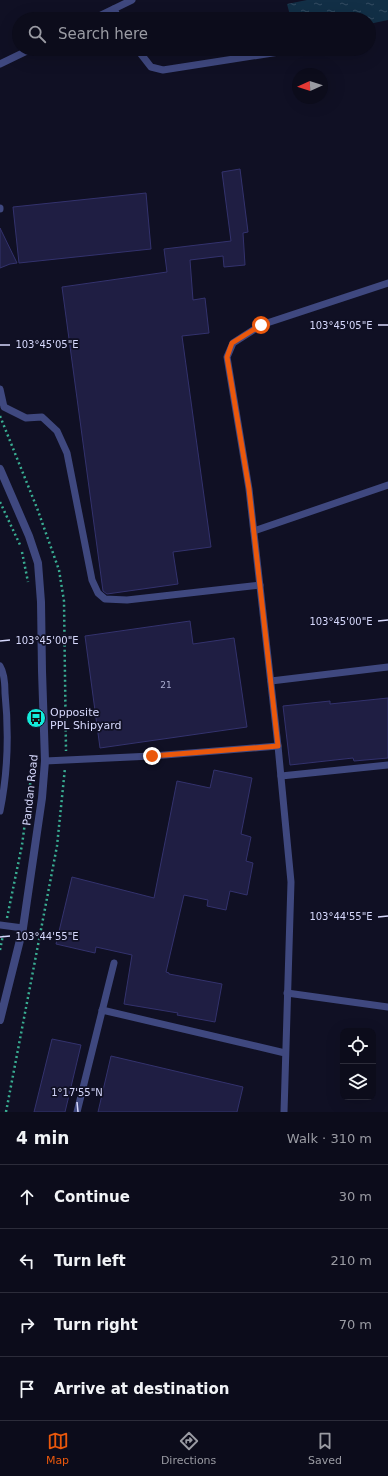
<!DOCTYPE html>
<meta charset="utf-8">
<style>
body{margin:0;font-family:"DejaVu Sans",sans-serif;background:#151524;color:#f1f3f6}
.controls{position:absolute;right:12px;bottom:12px;display:grid;overflow:hidden;border-radius:8px;box-shadow:0 4px 16px #0002}
.controls button{width:36px;height:36px;display:grid;place-items:center;padding:0;border:0;border-bottom:1px solid #2c2c3a;background:#0c0c1b;color:#f1f3f6;font:20px sans-serif}
.compass{position:absolute;left:292px;top:68px;width:36px;height:36px;border-radius:50%;background:#0c0c1b;box-shadow:0 4px 16px #0002;rotate:267deg}
.stop{position:absolute;width:12px;height:12px;margin:-9px;border:3px solid #ea580c;border-radius:50%;background:#fff}
.stop.end{background:#ea580c;border-color:#fff;box-shadow:0 1px 4px #0008}
.list{margin:0;padding:0;list-style:none}
h2{display:flex;justify-content:space-between;align-items:center;height:52px;margin:0;padding:0 16px;font-size:17px}
h2 small{font-size:13px;font-weight:400;color:#9a9ba3}
.list li{display:grid;grid-template-columns:26px 1fr auto;gap:12px;align-items:center;box-sizing:border-box;height:64px;padding:0 16px;border-top:1px solid #2c2c3a}
.list b{display:block;font-size:15px;white-space:nowrap}
.list em{font-size:13px;font-style:normal;color:#9a9ba3}
.icon{flex:none;width:22px;height:22px;fill:none;stroke:currentColor;stroke-width:2;stroke-linecap:round;stroke-linejoin:round}
.map{position:relative;flex:none;width:388px;height:1112px;overflow:hidden}
.search{position:absolute;background:#0c0c1b;box-shadow:0 4px 16px #0002;left:12px;right:12px;top:12px;height:44px;display:flex;align-items:center;gap:10px;box-sizing:border-box;padding:0 14px;border-radius:22px;color:#9a9ba3;font-size:15px}
.sheet{height:308px;background:#0c0c1b}
nav{display:flex;justify-content:space-around;align-items:center;box-sizing:border-box;height:56px;border-top:1px solid #2c2c3a;background:#0c0c1b;font-size:11px;color:#9a9ba3}
nav a{display:grid;justify-items:center;gap:2px}
nav .on{color:#ea580c}
.map>svg:first-child{display:block}
.water{fill:url(#water-ripples)}
.building{fill:#1f1e43;stroke:#33326d}
.lines{fill:none;stroke-linecap:round;stroke-linejoin:round}
.path{stroke:#39ad92;stroke-width:2.5;stroke-dasharray:2 3;stroke-linecap:butt}
.service{stroke:#3f487f;stroke-width:7}
.tertiary{stroke:#3f487f;stroke-width:8}
.route{stroke:#ea580c;stroke-width:5}
.ticks{fill:none;stroke:#d6d8fc;stroke-width:1.5}
.labels{text-anchor:middle;stroke-width:3.5;stroke-linejoin:round;paint-order:stroke}
.number-label{font-size:9px;fill:#a8aace}
.poi-label{font-size:11px;fill:#d6d8fc;stroke:#101024;text-anchor:start}
.street-label{font-size:11px;fill:#d6d8fc;stroke:#101024}
.ticks-label{font-size:10px;text-anchor:middle;fill:#d6d8fc;stroke:#101024;stroke-width:3.5;stroke-linejoin:round;paint-order:stroke}
</style>
<div class="map">
<svg width="388" height="1112" viewBox="0 0 388 1112">
<defs>
<pattern id="water-ripples" width="26" height="14" patternUnits="userSpaceOnUse"><rect width="26" height="14" fill="#122f46"/><path d="M2 4q2-2 4 0t4 0M15 11q2-2 4 0t4 0" fill="none" stroke="#344c62"/></pattern>
</defs>
<rect width="100%" height="100%" fill="#101024"/>
<!-- water -->
<polygon class="water" points="307,0 388,0 388,20 369,24 369,19 291,19 287,4"/>
<!-- building -->
<g class="building">
<polygon points="240,169 248,232 243,233 245,265 224,267 223,256 190,260 193,300 205,298 209,333 182,336 211,547 173,552 178,584 107,594 103,591 62,287 167,272 164,249 231,241 222,172"/>
<polygon points="146,193 151,249 19,263 13,207"/>
<polygon points="0,228 17,263 10,264 0,268"/>
<polygon points="190,621 193,644 234,638 247,727 100,748 85,636"/>
<polygon points="388,698 388,758 354,761 353,758 290,765 283,706 330,701 330,704"/>
<polygon points="214,770 252,778 241,834 251,837 246,861 253,863 247,895 230,891 226,910 207,906 208,900 184,895 166,972 169,973 169,974 222,984 215,1022 177,1015 178,1013 124,1004 132,955 96,947 95,953 56,944 72,877 154,898 177,781 210,788"/>
<polygon points="52,1039 81,1045 65,1112 34,1112"/>
<polygon points="111,1056 243,1087 237,1112 98,1112"/>
</g>
<g class="lines">
<!-- path -->
<g class="path">
<polyline points="0,416 37,508 59,570 64,601 66,751"/>
<polyline points="0,502 21,547"/>
<polyline points="22,552 28,582"/>
<polyline points="7,918 22,845 34,755"/>
<polyline points="0,950 3,935"/>
<polyline points="6,1112 57,846 65,768"/>
</g>
<!-- service -->
<g class="service">
<polyline points="114,9 119,19"/>
<polyline points="93,19 132,0"/>
<polyline points="137,49 151,67 163,70 298,49"/>
<polyline points="0,64 31,49"/>
<polyline points="0,208 0,209"/>
<polyline points="0,389 4,407 26,418 42,417 57,431 67,453 92,580 98,593 105,599 127,600 260,585"/>
<polyline points="254,531 388,485"/>
<path d="M 0,666 C 5,674 5,685 5,693 C 9,733 8,772 0,811"/>
<polyline points="271,681 388,667"/>
<polyline points="45,761 152,756 278,746"/>
<polyline points="281,776 388,765"/>
<polyline points="0,925 23,928"/>
<polyline points="287,993 388,1007"/>
<polyline points="102,1010 285,1053"/>
<polyline points="77,1112 114,963"/>
<polyline points="284,1112 291,882 278,746 249,489 227,357 233,343 261,325 388,283"/>
</g>
<!-- tertiary -->
<polyline class="tertiary" points="0,469 29,536 38,563 41,602 42,671 45,761 42,798 23,928 0,1020"/>
</g>
<g class="lines">
<!-- route -->
<polyline class="route" points="152,756 278,746 249,489 227,357 232,343 261,325"/>
</g>
<!-- ticks -->
<path class="ticks" d="M 378,325 L 388,325M 0,345 L 10,345M 378,621 L 388,620M 0,641 L 10,640M 378,917 L 388,916M 0,937 L 10,936M 77,1102 L 78,1112"/>
<!-- icons -->
<defs>
<symbol id="bus-disc" viewBox="-11 -11 22 22"><circle r="9.5" fill="#13ebdb" stroke="#101024"/><path d="M-5-6H5V4H4V6H2V4H-2V6H-4V4H-5ZM-3.5-4V0h7V-4ZM-3.5 1.2v1.5H-2V1.2ZM2 1.2v1.5H3.5V1.2Z" fill="#111"/></symbol>
</defs>
<g fill-rule="evenodd">
<use href="#bus-disc" x="25" y="707" width="22" height="22"/>
</g>
<g class="labels">
<!-- number labels -->
<g class="number-label">
<text x="166" y="688">21</text>
</g>
<!-- poi labels -->
<g class="poi-label">
<text x="50" y="716">Opposite<tspan x="50" dy="13">PPL Shipyard</tspan></text>
</g>
<!-- street labels -->
<g class="street-label">
<text transform="translate(30 790) rotate(-84)" y="4">Pandan Road</text>
</g>
</g>
<g class="ticks-label">
<text x="341" y="329">103°45'05"E</text>
<text x="47" y="348">103°45'05"E</text>
<text x="341" y="625">103°45'00"E</text>
<text x="47" y="644">103°45'00"E</text>
<text x="341" y="920">103°44'55"E</text>
<text x="47" y="940">103°44'55"E</text>
<text x="77" y="1096">1°17'55"N</text>
</g>
</svg>
<div class="controls">
<button><svg class="icon" aria-label="locate" viewBox="0 0 24 24"><circle cx="12" cy="12" r="6"/><path d="M12 2v4M12 18v4M2 12h4M18 12h4"/></svg></button>
<button><svg class="icon" aria-label="layers" viewBox="0 0 24 24"><path d="M12 4l9 5-9 5-9-5zM3 14l9 5 9-5"/></svg></button>
</div>
<svg class="compass" viewBox="-18 -18 36 36"><path d="M0-13l5 13h-10z" fill="#e53935"/><path d="M0 13l5-13h-10z" fill="#9a9ba3"/></svg>
<div class="stop" style="left:261px;top:325px"></div>
<div class="stop end" style="left:152px;top:756px"></div>
<div class="search"><svg class="icon" aria-label="search" viewBox="0 0 24 24"><circle cx="10" cy="10" r="6"/><path d="M15 15l6 6"/></svg>Search here</div>
</div>
<section class="sheet">
<h2>4 min<small>Walk · 310 m</small></h2>
<ul class="list">
<li><svg class="icon" aria-label="ahead" viewBox="0 0 24 24"><path d="M12 20V5M6 11l6-6 6 6"/></svg><div><b>Continue</b></div><em>30 m</em></li>
<li><svg class="icon" aria-label="left" viewBox="0 0 24 24"><path d="M17 20v-9H6M10 6l-5 5 5 5"/></svg><div><b>Turn left</b></div><em>210 m</em></li>
<li><svg class="icon" aria-label="right" viewBox="0 0 24 24"><path d="M7 20v-9h11M14 6l5 5-5 5"/></svg><div><b>Turn right</b></div><em>70 m</em></li>
<li><svg class="icon" aria-label="arrive" viewBox="0 0 24 24"><path d="M6 21V4h12l-3 4 3 4H6"/></svg><div><b>Arrive at destination</b></div></li>
</ul>
</section>
<nav>
<a class="on"><svg class="icon" aria-label="map" viewBox="0 0 24 24"><path d="M3 6l6-2 6 2 6-2v14l-6 2-6-2-6 2zM9 4v14M15 6v14"/></svg>Map</a>
<a><svg class="icon" aria-label="directions" viewBox="0 0 24 24"><path d="M12 3l9 9-9 9-9-9zM9 14v-3h6M13 9l2 2-2 2"/></svg>Directions</a>
<a><svg class="icon" aria-label="saved" viewBox="0 0 24 24"><path d="M7 4h10v16l-5-4-5 4z"/></svg>Saved</a>
</nav>
